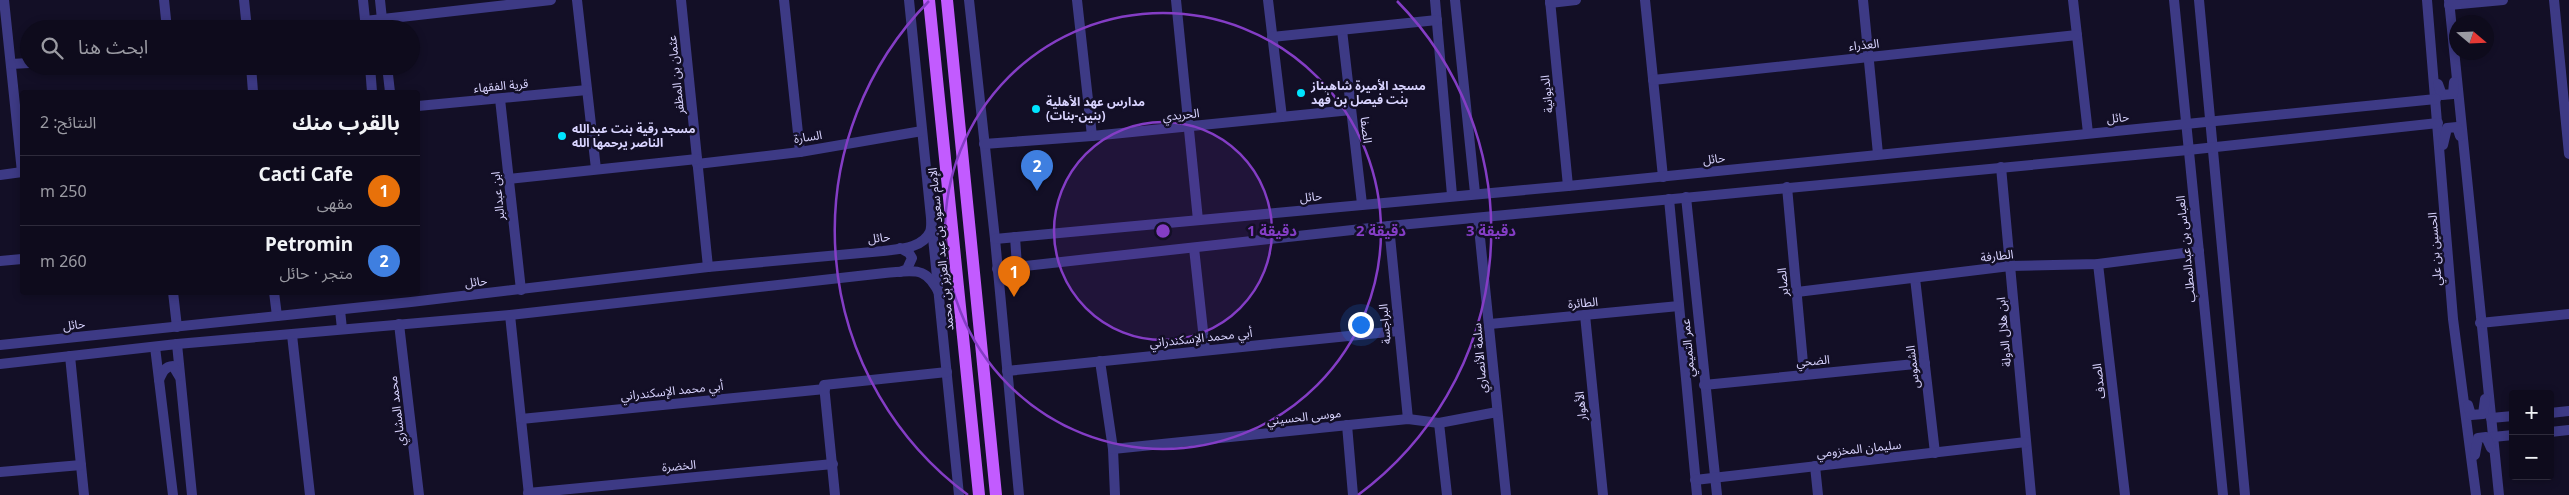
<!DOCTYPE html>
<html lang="ar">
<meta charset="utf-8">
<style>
body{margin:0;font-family:"Noto Sans","Noto Sans Arabic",sans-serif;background:#171425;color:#f1f3f6;direction:rtl}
.controls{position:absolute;right:15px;bottom:15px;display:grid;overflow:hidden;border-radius:5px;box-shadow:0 2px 8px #0003}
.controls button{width:45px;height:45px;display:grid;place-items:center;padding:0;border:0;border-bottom:1px solid #2e2b3b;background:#0e0b1c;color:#f1f3f6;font:25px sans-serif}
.compass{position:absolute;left:2449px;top:15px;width:45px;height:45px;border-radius:50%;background:#0e0b1c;box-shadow:0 2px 8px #0003;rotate:109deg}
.you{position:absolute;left:1360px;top:324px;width:18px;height:18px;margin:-12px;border:4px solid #fff;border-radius:50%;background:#1a73e8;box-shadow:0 0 0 8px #1a73e833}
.badge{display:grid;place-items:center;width:32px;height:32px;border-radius:50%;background:#00e5ff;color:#fff;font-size:16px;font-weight:700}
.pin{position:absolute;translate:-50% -41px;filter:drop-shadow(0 1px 2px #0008)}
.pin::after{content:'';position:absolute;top:26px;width:18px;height:15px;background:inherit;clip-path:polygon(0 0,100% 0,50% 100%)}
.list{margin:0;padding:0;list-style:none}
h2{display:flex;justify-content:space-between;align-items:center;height:65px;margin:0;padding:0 20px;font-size:21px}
h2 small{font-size:16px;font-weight:400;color:#9b9ba3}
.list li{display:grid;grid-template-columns:32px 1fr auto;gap:15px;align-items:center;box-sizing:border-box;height:70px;padding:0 20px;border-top:1px solid #2e2b3b}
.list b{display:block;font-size:19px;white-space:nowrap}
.list p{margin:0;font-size:16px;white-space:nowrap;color:#9b9ba3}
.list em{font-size:16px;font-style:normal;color:#9b9ba3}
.icon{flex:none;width:28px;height:28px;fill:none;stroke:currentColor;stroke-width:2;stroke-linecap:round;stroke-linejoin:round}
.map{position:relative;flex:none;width:2569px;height:495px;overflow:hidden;direction:ltr}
.search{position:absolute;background:#0e0b1c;box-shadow:0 2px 8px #0003;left:20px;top:20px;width:400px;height:55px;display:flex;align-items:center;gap:12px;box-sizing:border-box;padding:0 18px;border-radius:28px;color:#9b9ba3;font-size:19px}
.panel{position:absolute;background:#0e0b1c;box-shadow:0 2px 8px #0003;left:20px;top:90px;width:400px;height:205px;border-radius:5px;direction:rtl}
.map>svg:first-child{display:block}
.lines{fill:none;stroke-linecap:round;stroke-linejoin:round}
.minor{stroke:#3d3a85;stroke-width:10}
.major{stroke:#c25bff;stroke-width:12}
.ring{fill:none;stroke:#843dc5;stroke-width:2.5}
.poi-dot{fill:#00e5ff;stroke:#130f26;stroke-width:2}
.labels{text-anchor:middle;stroke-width:5;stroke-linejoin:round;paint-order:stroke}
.street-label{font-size:12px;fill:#d9d4ff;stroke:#130f26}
.poi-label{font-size:12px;font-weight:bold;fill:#d9d4ff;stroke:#130f26;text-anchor:start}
.centre{fill:#843dc5;stroke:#130f26;stroke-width:2.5}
.ring-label{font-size:15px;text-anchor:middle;font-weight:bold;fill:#843dc5;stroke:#130f26;stroke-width:5;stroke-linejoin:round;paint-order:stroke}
</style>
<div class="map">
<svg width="2569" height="495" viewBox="0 0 2569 495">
<rect width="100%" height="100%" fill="#130f26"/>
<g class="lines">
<!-- minor -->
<g class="minor">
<polyline points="4,0 22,172"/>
<polyline points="164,0 167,29"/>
<polyline points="244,0 247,29"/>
<polyline points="363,0 366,29"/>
<polyline points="380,0 383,29"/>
<polyline points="577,0 596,169"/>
<polyline points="681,0 708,267"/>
<polyline points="784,0 800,152"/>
<polyline points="909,0 959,495"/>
<polyline points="969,0 995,239 1019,495"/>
<polyline points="1077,0 1092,136"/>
<polyline points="1176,0 1198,220"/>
<polyline points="1268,0 1282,117"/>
<polyline points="1435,0 1452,195"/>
<polyline points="1455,0 1475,193"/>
<polyline points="1550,0 1568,186"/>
<polyline points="1645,0 1663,177"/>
<polyline points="1863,0 1878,154"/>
<polyline points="2073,0 2088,133"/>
<polyline points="2174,0 2223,495"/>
<polyline points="2199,0 2245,495"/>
<polyline points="2427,0 2453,319 2476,495"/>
<polyline points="2449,0 2499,495"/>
<polyline points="2554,0 2569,154"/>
<polyline points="1550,3 1576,0"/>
<polyline points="2449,5 2503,0"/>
<polyline points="365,21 551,0"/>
<polyline points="1342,30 1362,204"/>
<polyline points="1272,37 1437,20"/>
<polyline points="11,64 29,63"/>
<polyline points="251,66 253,92"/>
<polyline points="370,66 372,92"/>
<polyline points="387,66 390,92"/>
<polyline points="1653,80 2077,35"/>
<polyline points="2438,84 2442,95 2453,94 2454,82"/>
<polyline points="500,99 521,290"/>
<polyline points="418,106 587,90"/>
<polyline points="984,144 1092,136 1351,110"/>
<polyline points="2443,145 2447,128 2457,127 2460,136"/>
<polyline points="697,164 800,152 922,131"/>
<polyline points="2001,167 2031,495"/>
<polyline points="0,175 22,172"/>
<polyline points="508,179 697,159"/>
<polyline points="1787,187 1804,374"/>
<polyline points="1686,197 1717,495"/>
<polyline points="1669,199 1697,495"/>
<polyline points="1478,218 1506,495"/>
<polyline points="1389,226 1408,419"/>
<polyline points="1015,237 1017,266"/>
<polyline points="995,239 1568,186 2436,99"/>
<polyline points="1194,248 1205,349"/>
<polyline points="0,261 22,259"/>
<polyline points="2098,264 2125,495"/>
<polyline points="997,269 1389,226 2188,150 2438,123"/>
<polyline points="900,272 907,269 912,258 909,253 900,248"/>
<polyline points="1915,278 1935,453"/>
<polyline points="173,292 177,327"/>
<polyline points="274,292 277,316"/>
<polyline points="1797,292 2010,266 2098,264 2199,251"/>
<polyline points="340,310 342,329"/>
<polyline points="510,315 529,495"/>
<polyline points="1585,315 1603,495"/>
<polyline points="2480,323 2569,314"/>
<polyline points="399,324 419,495"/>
<polyline points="1490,324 1679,306"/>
<polyline points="292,335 310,495"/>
<polyline points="177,344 192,495"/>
<path d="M 0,345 L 411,302 L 708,267 L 883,251 C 898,249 922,249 930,232 C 932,227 931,218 932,212"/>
<polyline points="155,347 173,495"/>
<polyline points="70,356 84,495"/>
<polyline points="1100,361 1113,449 1115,495"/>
<path d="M 0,364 L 177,344 L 510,315 L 885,273 C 915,271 926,265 940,295"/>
<polyline points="1007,371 1398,331"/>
<path d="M 159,380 C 162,373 165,366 173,366 L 179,376"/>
<polyline points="1704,385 1925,363"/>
<polyline points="2468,405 2471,415 2483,414 2485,399"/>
<polyline points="2550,413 2569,411"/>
<polyline points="2491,418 2513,416"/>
<polyline points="521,419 825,389"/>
<polyline points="1439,423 1447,495"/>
<polyline points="1347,425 1353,495"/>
<polyline points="2550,432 2569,430"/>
<polyline points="2493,437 2513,435"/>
<polyline points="1113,449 1408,419 1439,423 1497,412"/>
<polyline points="2475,455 2478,438 2486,437 2491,448"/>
<polyline points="1815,466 1818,495"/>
<polyline points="0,472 81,465"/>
<polyline points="1695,480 2026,442"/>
<polyline points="528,493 833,464"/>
<polyline points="835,495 824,385 947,372"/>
</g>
<!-- major -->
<g class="major">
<polyline points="929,0 979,495"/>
<polyline points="947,0 996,495"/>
</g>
</g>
<!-- distance rings -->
<circle cx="1163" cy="231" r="109" fill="#843dc5" fill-opacity=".12"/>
<g class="ring">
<circle cx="1163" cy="231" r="109"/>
<circle cx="1163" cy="231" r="218"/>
<path d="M968 495A328 328 0 0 1 929 1M1397 1A328 328 0 0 1 1358 495"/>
</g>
<!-- markers -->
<g class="poi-dot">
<circle cx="1301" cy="93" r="5"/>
<circle cx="1036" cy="109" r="5"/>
<circle cx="562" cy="136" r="5"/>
</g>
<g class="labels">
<!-- street labels -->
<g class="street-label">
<text transform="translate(1864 45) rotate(-6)" y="4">العذراء</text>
<text transform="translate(676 75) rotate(-96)" y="4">عثمان بن المظفر</text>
<text transform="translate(501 86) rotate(-5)" y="4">قرية الفقهاء</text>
<text transform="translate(1547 94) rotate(-96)" y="4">الديوانية</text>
<text transform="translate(1181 115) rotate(-6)" y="4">الحريدي</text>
<text transform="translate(2118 118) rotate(-5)" y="4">حائل</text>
<text transform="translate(1366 130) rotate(83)" y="4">الصفا</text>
<text transform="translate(808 137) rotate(-9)" y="4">السارة</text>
<text transform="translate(1714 159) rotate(-6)" y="4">حائل</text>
<text transform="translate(498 196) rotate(-96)" y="4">ابن عبدالبر</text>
<text transform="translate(1311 197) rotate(-5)" y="4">حائل</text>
<text transform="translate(879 238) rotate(-7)" y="4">حائل</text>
<text transform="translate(941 249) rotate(-96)" y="4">الإمام سعود بن عبد العزيز بن محمد</text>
<text transform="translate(2186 249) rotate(-96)" y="4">العباس بن عبدالمطلب</text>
<text transform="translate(2435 249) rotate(-94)" y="4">الحسين بن علي</text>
<text transform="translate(1997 256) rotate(-6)" y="4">الطارفة</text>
<text transform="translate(476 282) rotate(-7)" y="4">حائل</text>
<text transform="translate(1783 282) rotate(-95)" y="4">الصابر</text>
<text transform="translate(1583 303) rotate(-5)" y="4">الطائرة</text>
<text transform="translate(1385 324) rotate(-95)" y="4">البراجسة</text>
<text transform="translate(74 325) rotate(-6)" y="4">حائل</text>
<text transform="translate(2004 332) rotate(-95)" y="4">ابن هلال الدولة</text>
<text transform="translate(1201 338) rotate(-6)" y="4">أبي محمد الإسكندراني</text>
<text transform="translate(1688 348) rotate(-95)" y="4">عمر التميمي</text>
<text transform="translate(1480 358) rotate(-95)" y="4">سلمة الأنصاري</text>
<text transform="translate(1813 361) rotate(-5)" y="4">الضحي</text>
<text transform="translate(1913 367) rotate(-97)" y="4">الشموس</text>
<text transform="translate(2099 381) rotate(-97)" y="4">الصدف</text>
<text transform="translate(672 391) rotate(-6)" y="4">أبي محمد الإسكندراني</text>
<text transform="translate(1581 406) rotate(-96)" y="4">الأهوار</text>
<text transform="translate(397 411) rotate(-97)" y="4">محمد المشاري</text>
<text transform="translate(1304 417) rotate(-6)" y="4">موسى الحسيني</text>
<text transform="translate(1859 449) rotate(-6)" y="4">سليمان المخزومي</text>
<text transform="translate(679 466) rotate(-5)" y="4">الخضرة</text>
</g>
<!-- poi labels -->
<g class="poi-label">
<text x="1311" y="90">مسجد الأميرة شاهيناز<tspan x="1311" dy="14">بنت فيصل بن فهد</tspan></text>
<text x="1046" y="106">مدارس عهد الأهلية<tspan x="1046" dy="14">(بنين-بنات)</tspan></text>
<text x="572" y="133">مسجد رقية بنت عبدالله<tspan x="572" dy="14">الناصر يرحمها الله</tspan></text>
</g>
</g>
<circle cx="1163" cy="231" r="8" class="centre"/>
<g class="ring-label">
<text x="1272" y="236">1 دقيقة</text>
<text x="1381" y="236">2 دقيقة</text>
<text x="1491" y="236">3 دقيقة</text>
</g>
</svg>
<div class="controls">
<button>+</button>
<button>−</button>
</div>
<svg class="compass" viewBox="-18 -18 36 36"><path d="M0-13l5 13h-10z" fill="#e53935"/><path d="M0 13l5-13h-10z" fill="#9b9ba3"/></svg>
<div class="you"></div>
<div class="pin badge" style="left:1014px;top:297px;background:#e8710a">1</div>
<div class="pin badge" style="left:1037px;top:191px;background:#3f7fe0">2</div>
<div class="search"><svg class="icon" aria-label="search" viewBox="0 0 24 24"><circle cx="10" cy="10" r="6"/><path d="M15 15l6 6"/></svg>ابحث هنا</div>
<section class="panel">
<h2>بالقرب منك<small>النتائج: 2</small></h2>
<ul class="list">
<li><span class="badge" style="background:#e8710a">1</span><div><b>Cacti Cafe</b><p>مقهى</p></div><em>250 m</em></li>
<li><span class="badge" style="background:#3f7fe0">2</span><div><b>Petromin</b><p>متجر · حائل</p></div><em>260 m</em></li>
</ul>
</section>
</div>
